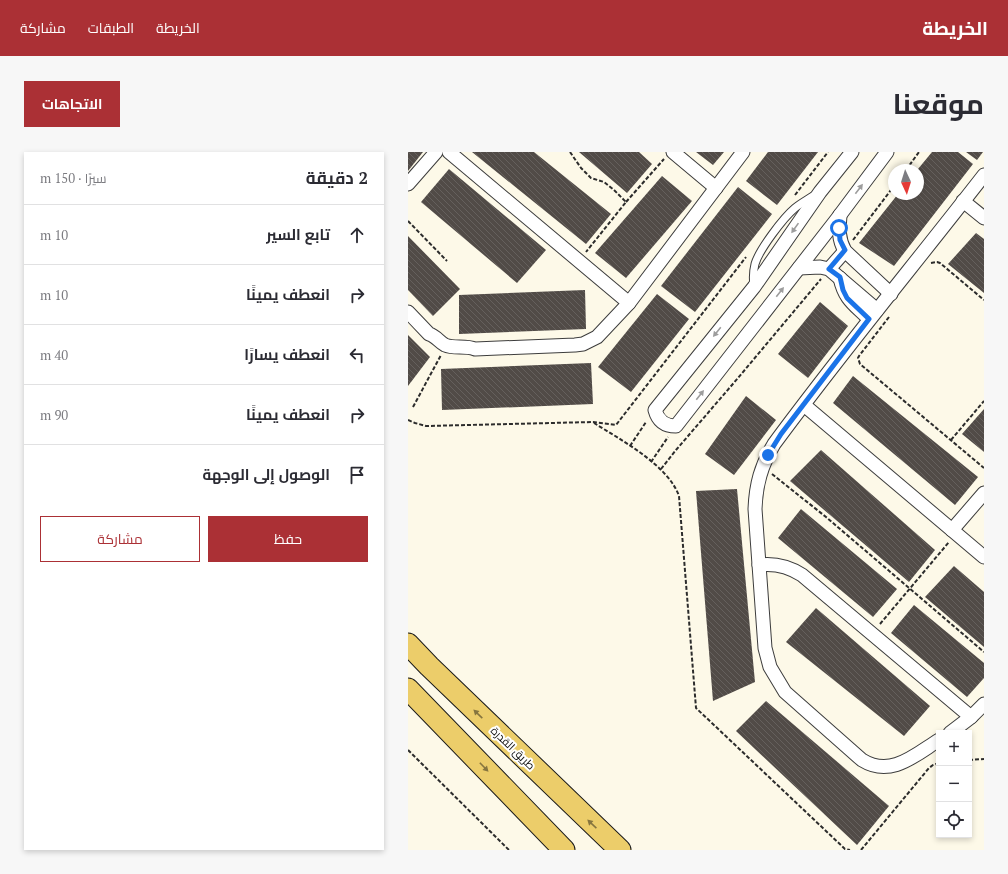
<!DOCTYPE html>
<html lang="ar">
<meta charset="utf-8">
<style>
body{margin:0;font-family:"PT Serif",Cairo,serif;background:#f7f7f7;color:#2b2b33;direction:rtl}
.controls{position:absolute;right:12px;bottom:12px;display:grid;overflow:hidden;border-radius:0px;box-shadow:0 2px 6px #0003}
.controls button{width:36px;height:36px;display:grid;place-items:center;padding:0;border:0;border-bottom:1px solid #e1e1e2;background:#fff;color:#2b2b33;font:20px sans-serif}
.compass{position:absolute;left:480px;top:12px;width:36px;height:36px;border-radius:50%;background:#fff;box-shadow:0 2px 6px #0003;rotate:176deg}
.stop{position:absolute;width:12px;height:12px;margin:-9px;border:3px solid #1a73e8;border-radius:50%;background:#fff}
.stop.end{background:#1a73e8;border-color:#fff;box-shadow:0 1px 4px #0008}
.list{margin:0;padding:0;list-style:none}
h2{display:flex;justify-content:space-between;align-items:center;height:52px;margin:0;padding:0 16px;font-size:17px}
h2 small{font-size:13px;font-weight:400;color:#7c7c81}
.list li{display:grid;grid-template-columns:26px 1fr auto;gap:12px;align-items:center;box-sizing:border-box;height:60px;padding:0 16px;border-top:1px solid #e1e1e2}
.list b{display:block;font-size:15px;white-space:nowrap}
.list em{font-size:13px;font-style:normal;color:#7c7c81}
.actions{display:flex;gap:8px;padding:12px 16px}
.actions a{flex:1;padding:9px 0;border:1px solid #ab3035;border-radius:0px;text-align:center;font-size:14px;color:#ab3035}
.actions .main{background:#ab3035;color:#fff}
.icon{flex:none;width:22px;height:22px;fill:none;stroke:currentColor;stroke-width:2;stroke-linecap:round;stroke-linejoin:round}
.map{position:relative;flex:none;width:576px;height:698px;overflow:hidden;direction:ltr;border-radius:0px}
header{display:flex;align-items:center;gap:24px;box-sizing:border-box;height:56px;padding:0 20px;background:#ab3035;color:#fff}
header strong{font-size:19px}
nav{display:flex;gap:22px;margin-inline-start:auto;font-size:14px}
.intro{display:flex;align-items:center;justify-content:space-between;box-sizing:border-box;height:96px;padding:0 24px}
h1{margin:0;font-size:28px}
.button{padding:10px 18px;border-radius:0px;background:#ab3035;color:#fff;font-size:14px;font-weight:700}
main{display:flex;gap:24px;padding:0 24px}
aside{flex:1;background:#fff;border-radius:0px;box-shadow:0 2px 6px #0003}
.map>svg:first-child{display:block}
.building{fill:url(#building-back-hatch)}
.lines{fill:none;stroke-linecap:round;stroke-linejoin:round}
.lane-casing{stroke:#3d3d3d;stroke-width:9}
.street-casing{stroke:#3d3d3d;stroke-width:15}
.primary-casing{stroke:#1b1b1b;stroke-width:23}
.path{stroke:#2c2c2c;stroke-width:2;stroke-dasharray:4 2;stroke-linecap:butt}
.lane{stroke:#fff;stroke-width:7}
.street{stroke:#fff;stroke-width:13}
.primary{stroke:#eccd6a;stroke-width:21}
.oneway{fill:#9d9d9d}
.oneway2{fill:#86753f}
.route{stroke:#1a73e8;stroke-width:5}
.labels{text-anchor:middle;stroke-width:4;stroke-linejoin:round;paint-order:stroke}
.street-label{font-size:11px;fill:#0a0a0a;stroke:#fff}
</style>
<header>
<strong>الخريطة</strong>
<nav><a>الخريطة</a><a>الطبقات</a><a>مشاركة</a></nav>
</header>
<div class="intro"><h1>موقعنا</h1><a class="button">الاتجاهات</a></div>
<main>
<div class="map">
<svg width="576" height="698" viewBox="0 0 576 698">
<defs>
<pattern id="building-back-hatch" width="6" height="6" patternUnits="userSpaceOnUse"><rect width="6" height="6" fill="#514b47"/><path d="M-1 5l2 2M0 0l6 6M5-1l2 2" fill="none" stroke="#65605d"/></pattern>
</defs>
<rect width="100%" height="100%" fill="#fdf9e8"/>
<!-- building -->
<g class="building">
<polygon points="0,0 15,0 0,19"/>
<polygon points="64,0 126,0 203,62 178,92"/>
<polygon points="171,0 231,0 244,12 219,41"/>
<polygon points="288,0 316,0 305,13"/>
<polygon points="360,0 410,0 369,53 338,29"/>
<polygon points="524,0 550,0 565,12 486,114 451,91 490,42 510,42 510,17"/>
<polygon points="558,0 575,0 569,8"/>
<polygon points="41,17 138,98 109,131 13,50"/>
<polygon points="254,24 284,49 218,126 187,101"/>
<polygon points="330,35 364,62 287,160 253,134"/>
<polygon points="568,81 576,87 576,141 540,112"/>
<polygon points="0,84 52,137 25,164 0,138"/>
<polygon points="177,138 178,177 51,182 51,143"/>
<polygon points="249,142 281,167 223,240 190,215"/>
<polygon points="412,150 440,174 400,226 370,202"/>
<polygon points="0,183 22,205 0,234"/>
<polygon points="183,211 185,252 34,258 33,217"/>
<polygon points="445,224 570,325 547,353 425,251"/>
<polygon points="338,244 368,268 326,323 297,302"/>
<polygon points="576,257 576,300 554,282"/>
<polygon points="413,298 527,398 501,430 382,329"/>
<polygon points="329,337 347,530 305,549 288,339"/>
<polygon points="393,357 489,437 465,465 370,386"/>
<polygon points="546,414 576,440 576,495 517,445"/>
<polygon points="506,453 576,511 576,526 559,545 483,481"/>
<polygon points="408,456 522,554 496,584 378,490"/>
<polygon points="358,549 481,654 449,693 328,579"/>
</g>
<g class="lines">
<defs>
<path id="lane" d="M 346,134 C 345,127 345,120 347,112 C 351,98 375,66 387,56 C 393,51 399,48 405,44"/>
<g id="street">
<polyline points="41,0 221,151"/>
<polyline points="265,0 308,36"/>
<path d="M 444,0 L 412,40 L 346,135 L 247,258 C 250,269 257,274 268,274 L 429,67 L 479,0"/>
<polyline points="0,32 28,0"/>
<polyline points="555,49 576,66"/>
<path d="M 432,63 C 431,76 430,87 437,99 L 483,142"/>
<polyline points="391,116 412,115 421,117 469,158"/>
<polyline points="421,117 437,99"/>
<path d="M 432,126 C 437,148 446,152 461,167"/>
<path d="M 0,160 L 21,182 C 28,184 31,190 37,193 C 46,197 57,193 67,197 L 167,193 L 175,192 L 189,185 L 221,151 L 335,0"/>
<polyline points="396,253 576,405"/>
<polyline points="544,378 576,341"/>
<path d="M 351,413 C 367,411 380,414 394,423 L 563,565"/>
<polyline points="542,581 563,565 576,552"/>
<path d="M 531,588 C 507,603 483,626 454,608 L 377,540 L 362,515 L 357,496 L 347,357 C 348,332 353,314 366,292 C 433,201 506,113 576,23"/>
</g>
<g id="primary">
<polyline points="0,492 21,514 212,698"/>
<polyline points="0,537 156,698"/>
</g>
</defs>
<!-- lane casing -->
<use href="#lane" class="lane-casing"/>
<!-- street casing -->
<use href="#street" class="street-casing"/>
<!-- primary casing -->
<use href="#primary" class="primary-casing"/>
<!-- path -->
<g class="path">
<polyline points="162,0 173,16 183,26 196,30 206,38 218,50 178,100"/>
<polyline points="498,18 511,0"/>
<polyline points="387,43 420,0"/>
<polyline points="218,50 256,7"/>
<polyline points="0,69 39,109"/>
<polyline points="445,88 486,34"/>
<polyline points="523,111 529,110 532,111 576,148"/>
<polyline points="481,165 451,204 450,206 452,212 576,316"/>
<polyline points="5,255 33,203"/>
<polyline points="0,268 7,271 18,274 185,270 208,273 338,105"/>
<path d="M 186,271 C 213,288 260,313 271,344 L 288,556 L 437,697 L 442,698"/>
<polyline points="543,288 576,249"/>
<polyline points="222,294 238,270"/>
<polyline points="243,310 260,285"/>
<polyline points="253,317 268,298 330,226 413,127"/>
<polyline points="364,322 418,365 576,500"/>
<polyline points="472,472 541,390"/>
<polyline points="0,598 101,698"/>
<polyline points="561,608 576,607"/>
<polyline points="453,698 521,616 525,613 531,611"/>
</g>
<!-- lane -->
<use href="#lane" class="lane"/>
<!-- street -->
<use href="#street" class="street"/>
<!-- primary -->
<use href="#primary" class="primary"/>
</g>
<!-- one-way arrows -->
<defs><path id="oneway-solid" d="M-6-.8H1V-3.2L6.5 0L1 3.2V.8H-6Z"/></defs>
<g class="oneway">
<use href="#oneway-solid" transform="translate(451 37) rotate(-53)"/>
<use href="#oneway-solid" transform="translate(387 76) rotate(125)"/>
<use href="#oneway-solid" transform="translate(372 140) rotate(-52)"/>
<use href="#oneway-solid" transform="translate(309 180) rotate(129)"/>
<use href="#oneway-solid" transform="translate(292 243) rotate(-52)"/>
</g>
<g class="oneway2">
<use href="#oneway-solid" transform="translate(70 562) rotate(-136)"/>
<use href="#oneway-solid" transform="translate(76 615) rotate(46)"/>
<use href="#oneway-solid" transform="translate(184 672) rotate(-137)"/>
</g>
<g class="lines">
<!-- route -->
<polyline class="route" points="360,303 373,282 461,167 439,146 435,138 432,125 421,117 437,98 432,88 431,76"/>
</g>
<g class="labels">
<!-- street labels -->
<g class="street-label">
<text transform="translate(105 596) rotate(44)" y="4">طريق القدرة</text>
</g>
</g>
</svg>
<div class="controls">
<button>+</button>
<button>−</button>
<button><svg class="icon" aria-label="locate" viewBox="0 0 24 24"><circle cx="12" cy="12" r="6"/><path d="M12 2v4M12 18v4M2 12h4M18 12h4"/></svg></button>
</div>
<svg class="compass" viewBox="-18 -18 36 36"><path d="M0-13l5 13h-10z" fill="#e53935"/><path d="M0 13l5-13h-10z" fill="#7c7c81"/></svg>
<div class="stop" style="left:431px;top:76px"></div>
<div class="stop end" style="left:360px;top:303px"></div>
</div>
<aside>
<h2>2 دقيقة<small>سيرًا · 150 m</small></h2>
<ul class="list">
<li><svg class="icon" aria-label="ahead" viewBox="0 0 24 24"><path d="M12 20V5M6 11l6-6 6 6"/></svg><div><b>تابع السير</b></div><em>10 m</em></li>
<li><svg class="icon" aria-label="right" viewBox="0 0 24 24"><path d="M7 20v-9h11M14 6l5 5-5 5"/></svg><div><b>انعطف يمينًا</b></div><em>10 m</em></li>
<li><svg class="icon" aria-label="left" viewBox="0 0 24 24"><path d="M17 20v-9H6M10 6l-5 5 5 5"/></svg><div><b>انعطف يسارًا</b></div><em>40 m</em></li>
<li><svg class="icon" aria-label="right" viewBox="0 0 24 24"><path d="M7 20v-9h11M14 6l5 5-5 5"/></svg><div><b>انعطف يمينًا</b></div><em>90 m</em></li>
<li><svg class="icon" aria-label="arrive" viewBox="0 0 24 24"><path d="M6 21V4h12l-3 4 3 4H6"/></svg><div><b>الوصول إلى الوجهة</b></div></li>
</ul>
<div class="actions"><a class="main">حفظ</a><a>مشاركة</a></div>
</aside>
</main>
